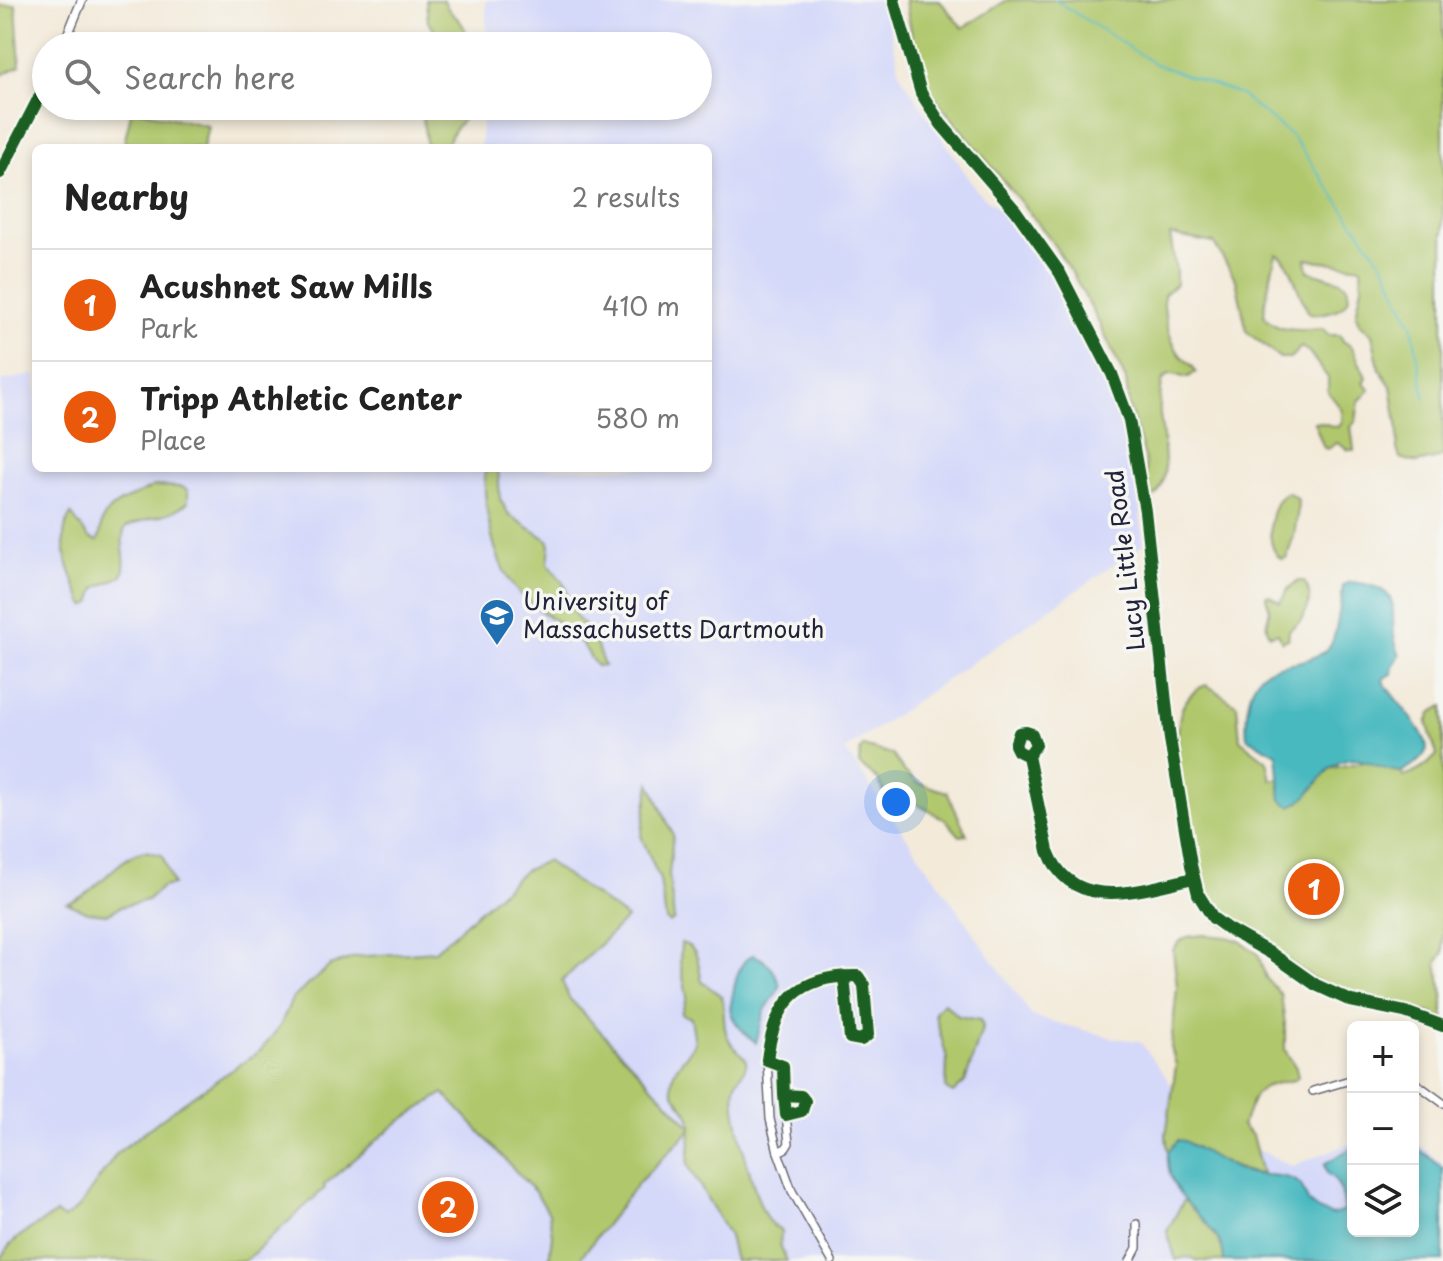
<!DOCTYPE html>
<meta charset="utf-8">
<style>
body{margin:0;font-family:"Playpen Sans",sans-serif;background:#f2f2f2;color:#222}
.controls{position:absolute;right:24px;bottom:24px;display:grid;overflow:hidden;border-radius:12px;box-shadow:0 4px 12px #0003}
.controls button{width:72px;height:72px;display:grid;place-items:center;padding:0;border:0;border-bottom:2px solid #e0e0e0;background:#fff;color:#222;font:40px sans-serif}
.you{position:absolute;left:896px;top:802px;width:28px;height:28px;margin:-20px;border:6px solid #fff;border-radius:50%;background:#1a73e8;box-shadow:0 0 0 12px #1a73e833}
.badge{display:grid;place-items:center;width:52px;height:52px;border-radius:50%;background:#ea580c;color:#fff;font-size:26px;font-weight:700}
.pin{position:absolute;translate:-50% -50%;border:4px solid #fff;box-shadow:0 2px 8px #0006}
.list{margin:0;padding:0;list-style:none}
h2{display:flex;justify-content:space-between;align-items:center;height:104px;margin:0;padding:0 32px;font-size:34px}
h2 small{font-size:26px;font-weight:400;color:#767676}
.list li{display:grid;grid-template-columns:52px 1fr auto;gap:24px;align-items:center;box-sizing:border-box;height:112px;padding:0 32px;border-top:2px solid #e0e0e0}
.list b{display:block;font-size:30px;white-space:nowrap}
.list p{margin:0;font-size:26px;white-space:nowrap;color:#767676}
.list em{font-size:26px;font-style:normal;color:#767676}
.icon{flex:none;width:44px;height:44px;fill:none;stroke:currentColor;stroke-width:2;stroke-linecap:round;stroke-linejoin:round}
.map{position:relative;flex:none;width:1443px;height:1261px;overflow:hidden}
.search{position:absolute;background:#fff;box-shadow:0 4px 12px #0003;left:32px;top:32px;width:680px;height:88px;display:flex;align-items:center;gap:20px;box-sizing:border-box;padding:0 28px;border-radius:44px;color:#767676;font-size:30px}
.panel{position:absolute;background:#fff;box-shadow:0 4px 12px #0003;left:32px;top:144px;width:680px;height:328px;border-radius:12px}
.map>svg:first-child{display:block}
.built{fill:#d4d8f9}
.green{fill:#b0c76c;stroke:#697454;stroke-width:2}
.water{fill:#4ab9c0;stroke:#366e7e;stroke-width:2}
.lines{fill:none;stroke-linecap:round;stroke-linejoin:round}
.stream{stroke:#4ab9c0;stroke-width:2}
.minor-casing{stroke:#6b6872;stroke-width:10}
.tertiary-casing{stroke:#6b6872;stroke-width:11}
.minor{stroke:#fff;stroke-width:7}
.tertiary{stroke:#fff;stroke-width:8}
.cycleway-casing{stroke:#f6f6f2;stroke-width:17}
.cycleway{stroke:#1b5e20;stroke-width:12}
.labels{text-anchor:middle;stroke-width:7;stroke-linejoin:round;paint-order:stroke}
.street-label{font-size:24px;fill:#22223b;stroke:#f6f6f2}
.poi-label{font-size:24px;fill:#22223b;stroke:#f6f6f2;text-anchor:start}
</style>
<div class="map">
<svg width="1443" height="1261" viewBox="0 0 1443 1261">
<rect width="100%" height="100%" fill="#f6f6f2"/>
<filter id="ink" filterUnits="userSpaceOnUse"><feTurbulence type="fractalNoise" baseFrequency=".0125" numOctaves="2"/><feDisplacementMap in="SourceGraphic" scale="16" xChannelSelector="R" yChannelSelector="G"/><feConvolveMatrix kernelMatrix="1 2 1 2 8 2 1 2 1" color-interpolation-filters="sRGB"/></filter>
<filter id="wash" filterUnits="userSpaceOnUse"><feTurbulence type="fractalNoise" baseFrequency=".006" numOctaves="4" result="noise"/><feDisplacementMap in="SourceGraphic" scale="32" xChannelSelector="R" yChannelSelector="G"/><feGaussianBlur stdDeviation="1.8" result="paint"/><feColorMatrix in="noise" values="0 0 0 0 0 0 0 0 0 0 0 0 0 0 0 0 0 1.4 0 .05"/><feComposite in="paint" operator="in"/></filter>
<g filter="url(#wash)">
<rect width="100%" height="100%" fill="#f3ead9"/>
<!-- built -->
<polygon class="built" points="486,0 884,0 900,74 977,191 1027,233 1054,272 1121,406 1135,475 1144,544 845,750 1032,1016 1113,1038 1140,1041 1197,1121 1292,1166 1353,1142 1353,1231 1413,1231 1413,1140 1415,1141 1443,1164 1443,1261 0,1261 1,381 36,374 36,468 708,468 708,148 480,148 483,106 698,106 698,46 486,46"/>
<!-- green -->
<g class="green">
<path d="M 426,0 L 444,0 C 447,10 453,14 460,21 C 466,29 469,37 472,46 L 449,46 L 428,22 Z"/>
<path d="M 905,0 L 939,0 L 963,28 L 1007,0 L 1443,0 L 1443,457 L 1417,463 L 1400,458 L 1397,449 L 1398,430 L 1391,386 L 1379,368 L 1372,334 L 1359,323 L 1356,315 L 1362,286 L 1361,267 L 1306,259 L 1308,271 L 1341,281 L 1347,286 C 1348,291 1350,296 1348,300 C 1344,311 1320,315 1310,314 C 1298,299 1292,257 1276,254 L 1265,301 L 1264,317 C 1279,334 1302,330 1323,329 L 1328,335 L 1340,335 L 1343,341 L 1352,347 L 1366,377 L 1363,383 L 1370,390 L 1359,401 L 1356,421 L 1351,426 L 1354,450 L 1349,450 L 1337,443 L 1328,449 L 1324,448 L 1314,422 C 1323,421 1329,427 1339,427 L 1342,421 L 1342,410 L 1328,392 L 1328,378 L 1309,352 L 1301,347 L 1290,358 L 1280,358 L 1247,332 L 1236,280 L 1214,243 L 1170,235 L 1176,271 L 1176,284 L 1164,295 C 1163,314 1169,344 1183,358 C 1189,364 1193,364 1196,372 L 1187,378 C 1176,376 1170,368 1162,382 C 1161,392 1159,403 1160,414 C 1162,435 1174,485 1151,499 L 1147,491 L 1145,457 L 1129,407 L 1126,380 L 1100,325 L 1073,274 L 1046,233 L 931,93 L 917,60 Z"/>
<polygon points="16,5 20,66 0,76 0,6"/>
<polygon points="421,106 475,106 453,131 446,148 427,148"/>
<polygon points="132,109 208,126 203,148 123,148"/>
<path d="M 485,468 L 498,468 L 500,499 L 509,515 L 548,540 L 550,545 L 548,563 L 565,586 L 570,605 L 577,618 L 592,633 L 604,666 L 597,666 C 589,658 587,648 579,641 C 562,623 539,612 521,595 C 493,568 483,506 485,468 Z"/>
<path d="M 154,486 L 182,487 L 188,490 L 188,502 C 172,517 144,517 125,528 C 118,545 129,560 122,576 L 96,588 L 91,603 L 85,606 C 73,580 53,542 71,514 L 89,538 L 97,541 C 103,534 99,525 104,517 C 114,501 138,495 154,486 Z"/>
<path d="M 1288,492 L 1298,500 C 1298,518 1294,541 1286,558 L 1282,559 C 1263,549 1268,498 1288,492 Z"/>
<path d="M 1298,581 L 1303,581 C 1317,597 1306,620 1289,630 L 1288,639 L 1282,641 L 1278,633 L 1270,635 C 1262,621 1271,619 1269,607 C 1268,603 1266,600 1266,596 L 1269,595 L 1280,602 L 1287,590 Z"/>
<path d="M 1207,685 L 1237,705 L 1240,740 L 1267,761 L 1271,780 L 1399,755 L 1403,777 C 1415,774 1428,765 1437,755 L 1427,722 L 1431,713 L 1443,706 L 1443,953 L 1437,963 L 1443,995 L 1443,1021 L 1432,1013 L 1323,985 L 1256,938 L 1250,938 C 1238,928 1217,926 1209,911 C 1190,877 1171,754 1180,716 C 1182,703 1194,688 1207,685 Z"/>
<polygon points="863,746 892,754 905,772 918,783 947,792 967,835 960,836 947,821 915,803 890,804 878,780 859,764 860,751"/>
<polygon points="650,783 673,835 669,874 674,920 669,923 666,920 660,880 641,836"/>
<path d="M 145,851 L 162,855 L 173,885 L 162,887 L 147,900 L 120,907 L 107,914 L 88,912 L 67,903 C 98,894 114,858 145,851 Z"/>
<path d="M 546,861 L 627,918 L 562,981 L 569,998 L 691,1127 C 694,1109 669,1100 672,1081 C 674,1064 689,1056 695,1042 L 691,1018 L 681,1014 L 687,997 L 680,962 L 681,943 C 700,947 698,966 702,982 L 722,996 C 727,1030 718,1033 746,1059 C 748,1072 737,1075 735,1087 C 730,1110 755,1198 767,1219 C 771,1225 776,1227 781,1230 L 780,1246 L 787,1261 L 735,1261 L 729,1236 L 688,1165 L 691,1129 L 639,1182 L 578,1261 L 549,1261 L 552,1235 L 549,1213 L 536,1193 L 444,1093 L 396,1124 L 324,1185 L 325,1188 L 245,1261 L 0,1261 C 10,1236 35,1228 56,1213 L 64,1219 L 80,1206 L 117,1153 L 177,1107 L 261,1050 L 280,1026 L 292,999 L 330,966 L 355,957 L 435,951 L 524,871 Z"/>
<path d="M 1203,935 L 1227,937 L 1240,941 L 1258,954 L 1266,978 L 1281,995 L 1285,1025 L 1285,1050 L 1296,1068 L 1298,1077 L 1295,1080 C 1249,1087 1258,1091 1242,1126 L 1252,1135 L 1262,1174 C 1235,1172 1205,1151 1178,1141 L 1168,1152 L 1166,1136 L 1176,1065 L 1171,1047 L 1177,987 L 1173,950 L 1179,942 L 1187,937 Z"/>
<polygon points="944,1003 958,1016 980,1020 983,1026 965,1082 953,1093 946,1089 947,1058 935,1015 936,1010"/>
<path d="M 1184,1200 C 1200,1217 1225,1237 1224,1261 L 1197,1261 C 1191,1255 1183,1257 1176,1260 L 1167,1231 Z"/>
</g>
<!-- water -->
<g class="water">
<path d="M 1350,582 C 1416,588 1381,618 1400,655 L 1393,666 L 1392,674 L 1384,678 L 1383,681 C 1392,698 1433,737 1426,751 C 1422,761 1410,767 1401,772 C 1382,772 1366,756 1347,760 C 1319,766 1316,799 1290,806 L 1281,800 L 1277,754 L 1247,738 C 1245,718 1247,680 1268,670 C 1281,664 1296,663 1309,659 C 1317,656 1325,653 1330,646 C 1337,636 1341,600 1343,586 Z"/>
<path d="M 753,955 C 766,959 778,973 780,987 L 764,1012 L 756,1043 C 746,1034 732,1023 730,1008 C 734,992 736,961 753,955 Z"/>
<path d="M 1178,1140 L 1184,1141 C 1204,1151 1224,1165 1245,1172 C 1261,1177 1279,1173 1294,1180 C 1311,1187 1296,1207 1333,1215 L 1344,1211 C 1345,1198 1339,1181 1328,1174 L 1325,1164 L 1353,1147 L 1353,1231 L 1413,1231 L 1413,1144 L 1443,1168 L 1443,1261 L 1224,1261 C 1225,1220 1163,1205 1168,1152 Z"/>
</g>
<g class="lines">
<!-- stream -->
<polyline class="stream" points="1055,0 1155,64 1241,95 1292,136 1385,267 1412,325 1425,399"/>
</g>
</g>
<g filter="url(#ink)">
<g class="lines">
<defs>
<g id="minor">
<path d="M 1028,756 L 1036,745 L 1032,734 L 1026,732 L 1019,733 L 1015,745 L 1018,751 L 1028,756 L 1048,851 C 1073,916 1143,889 1194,878"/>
<polyline points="767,1060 770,1119 778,1152 786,1148 789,1143 786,1115"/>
<polyline points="1413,1081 1443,1103"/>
<polyline points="1313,1091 1353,1079"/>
<path d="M 784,1095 L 786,1115 L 802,1111 L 805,1101 L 801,1096 L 784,1095 L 783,1066 L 767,1060 C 774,1002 798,975 858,976 L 864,985 L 868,1035 L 861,1040 L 850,1038 L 844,976"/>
<polyline points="778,1152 792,1191 832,1261"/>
<polyline points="1130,1261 1137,1248 1137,1224"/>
</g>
<g id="tertiary">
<polyline points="894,0 921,93 941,124 1016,211 1060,273 1112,374 1129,420 1145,511 1170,739 1191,865 1198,894 1213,918 1228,929 1272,954 1316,985 1351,1001 1405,1012 1443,1026"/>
<polyline points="63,46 82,0"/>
<polyline points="0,173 46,84"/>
</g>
</defs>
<!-- minor casing -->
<use href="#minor" class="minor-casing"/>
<!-- tertiary casing -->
<use href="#tertiary" class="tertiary-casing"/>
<!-- minor -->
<use href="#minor" class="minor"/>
<!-- tertiary -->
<use href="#tertiary" class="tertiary"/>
<defs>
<g id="cycleway">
<polyline points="894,0 921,93 941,124 1016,211 1060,273 1112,374 1129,420 1145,511 1170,739 1191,865 1198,894 1213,918 1228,929 1272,954 1316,985 1351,1001 1405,1012 1443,1026"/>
<polyline points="0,173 46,84"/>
<path d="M 1028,756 L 1036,745 L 1032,734 L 1026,732 L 1019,733 L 1015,745 L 1018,751 L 1028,756 L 1048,851 C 1073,916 1143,889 1194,878"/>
<path d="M 784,1095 L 786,1115 L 802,1111 L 805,1101 L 801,1096 L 784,1095 L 783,1066 L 767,1060 C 774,1002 798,975 858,976 L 864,985 L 868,1035 L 861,1040 L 850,1038 L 844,976"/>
</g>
</defs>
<!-- cycleway casing -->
<use href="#cycleway" class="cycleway-casing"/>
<!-- cycleway -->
<use href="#cycleway" class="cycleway"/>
</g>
</g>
<!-- icons -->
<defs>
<symbol id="university-pin" viewBox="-11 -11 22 30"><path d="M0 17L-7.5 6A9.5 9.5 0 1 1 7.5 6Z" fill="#1f6fb2" stroke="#f6f6f2"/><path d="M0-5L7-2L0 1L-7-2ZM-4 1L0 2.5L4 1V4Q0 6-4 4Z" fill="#fff"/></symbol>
</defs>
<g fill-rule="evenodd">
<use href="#university-pin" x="477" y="596" width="40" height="54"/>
</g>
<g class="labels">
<!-- street labels -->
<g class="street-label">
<text transform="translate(1126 560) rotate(-97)" y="8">Lucy Little Road</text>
</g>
<!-- poi labels -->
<g class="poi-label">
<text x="523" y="610">University of<tspan x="523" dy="28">Massachusetts Dartmouth</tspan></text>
</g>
</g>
</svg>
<div class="controls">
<button>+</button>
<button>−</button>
<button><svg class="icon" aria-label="layers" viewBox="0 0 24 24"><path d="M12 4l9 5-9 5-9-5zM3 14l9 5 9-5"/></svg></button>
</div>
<div class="you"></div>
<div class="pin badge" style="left:1314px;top:889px">1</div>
<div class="pin badge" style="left:448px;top:1207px">2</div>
<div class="search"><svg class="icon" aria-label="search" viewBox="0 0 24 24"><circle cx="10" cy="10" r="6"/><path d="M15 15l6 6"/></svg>Search here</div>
<section class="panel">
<h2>Nearby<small>2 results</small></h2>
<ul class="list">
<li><span class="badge">1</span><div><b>Acushnet Saw Mills</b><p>Park</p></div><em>410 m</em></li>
<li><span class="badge">2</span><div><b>Tripp Athletic Center</b><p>Place</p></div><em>580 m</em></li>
</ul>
</section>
</div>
